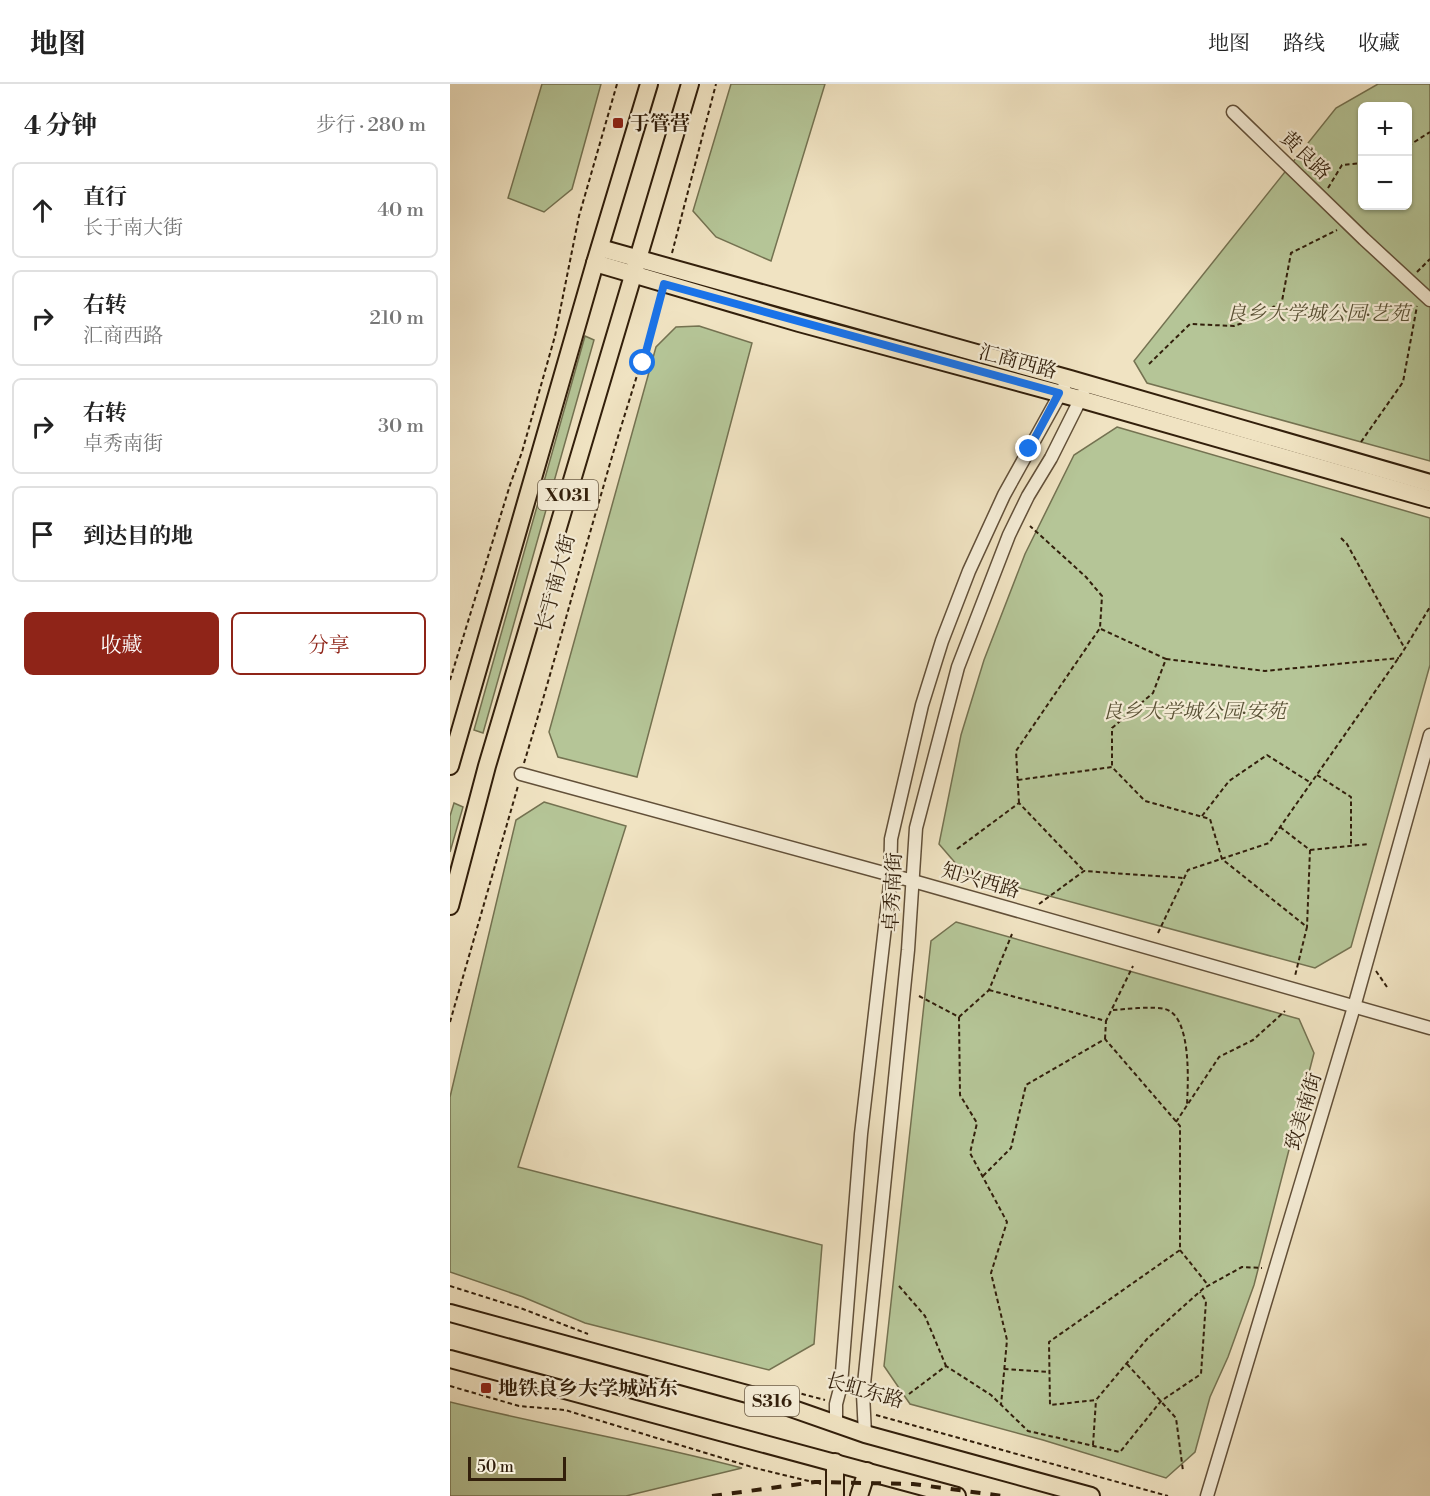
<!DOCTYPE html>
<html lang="zh">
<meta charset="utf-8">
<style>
body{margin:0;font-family:"Libre Bodoni","Noto Serif SC",serif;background:#f6f6f6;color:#222}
.controls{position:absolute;right:18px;top:18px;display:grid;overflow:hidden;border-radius:9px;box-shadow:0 2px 4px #0004}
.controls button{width:54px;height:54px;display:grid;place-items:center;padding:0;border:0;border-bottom:2px solid #e0e0e0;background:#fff;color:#222;font:30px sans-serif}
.scale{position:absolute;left:18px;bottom:15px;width:98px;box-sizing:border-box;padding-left:6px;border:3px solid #321f0b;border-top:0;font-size:16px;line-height:21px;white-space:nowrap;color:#321f0b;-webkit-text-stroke:4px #f5edd7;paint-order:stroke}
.stop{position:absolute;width:18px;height:18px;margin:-14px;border:4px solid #1a73e8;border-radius:50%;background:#fff}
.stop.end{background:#1a73e8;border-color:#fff;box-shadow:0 2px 6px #0008}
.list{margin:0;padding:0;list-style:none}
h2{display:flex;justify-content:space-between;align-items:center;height:78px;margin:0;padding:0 24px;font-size:26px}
h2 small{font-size:20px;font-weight:400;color:#767676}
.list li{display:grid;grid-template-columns:39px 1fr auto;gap:18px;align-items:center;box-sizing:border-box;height:96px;margin:0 12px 12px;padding:0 12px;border:2px solid #e0e0e0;border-radius:9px}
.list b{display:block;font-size:22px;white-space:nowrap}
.list p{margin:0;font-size:20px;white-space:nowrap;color:#767676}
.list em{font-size:20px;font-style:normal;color:#767676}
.actions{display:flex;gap:12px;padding:18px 24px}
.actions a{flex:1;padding:14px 0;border:2px solid #8f2418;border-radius:9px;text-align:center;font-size:21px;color:#8f2418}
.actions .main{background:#8f2418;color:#fff}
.icon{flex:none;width:33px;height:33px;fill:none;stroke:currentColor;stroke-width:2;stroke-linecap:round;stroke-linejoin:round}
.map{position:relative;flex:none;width:980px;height:1412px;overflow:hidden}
header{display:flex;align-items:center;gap:36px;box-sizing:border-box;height:84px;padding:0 30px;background:#fff;border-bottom:2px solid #e0e0e0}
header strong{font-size:28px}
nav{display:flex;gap:33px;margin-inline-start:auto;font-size:21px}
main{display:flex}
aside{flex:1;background:#fff}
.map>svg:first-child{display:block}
.green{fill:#b5c597;stroke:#747251;stroke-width:1.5;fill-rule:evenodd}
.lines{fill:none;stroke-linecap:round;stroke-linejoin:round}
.minor-casing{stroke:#625039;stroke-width:15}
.major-casing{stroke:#321f0b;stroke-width:20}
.path{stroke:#321f0b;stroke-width:2;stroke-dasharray:4.5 3;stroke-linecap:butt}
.minor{stroke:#f5edd7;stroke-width:12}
.major{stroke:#f0e3c2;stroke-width:16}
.rail{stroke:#321f0b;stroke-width:4;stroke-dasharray:10 10;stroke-linecap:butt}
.route{stroke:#1a73e8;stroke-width:8}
.poi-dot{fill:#8f2418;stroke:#f5edd7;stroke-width:2}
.labels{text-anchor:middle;stroke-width:4.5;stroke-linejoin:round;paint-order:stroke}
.shield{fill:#f5edd7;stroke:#6c5d48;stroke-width:1.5}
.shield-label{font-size:18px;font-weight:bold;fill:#321f0b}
.poi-label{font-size:20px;font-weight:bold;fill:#321f0b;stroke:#f5edd7;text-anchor:start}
.street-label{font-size:20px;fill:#321f0b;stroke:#f5edd7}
.park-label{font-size:20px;font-style:italic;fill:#595135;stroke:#f5edd7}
</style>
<header>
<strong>地图</strong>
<nav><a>地图</a><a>路线</a><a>收藏</a></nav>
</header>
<main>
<aside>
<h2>4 分钟<small>步行 · 280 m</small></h2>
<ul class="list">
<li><svg class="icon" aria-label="ahead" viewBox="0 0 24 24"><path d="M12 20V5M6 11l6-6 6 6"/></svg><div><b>直行</b><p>长于南大街</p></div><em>40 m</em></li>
<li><svg class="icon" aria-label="right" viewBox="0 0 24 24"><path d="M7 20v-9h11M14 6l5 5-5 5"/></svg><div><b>右转</b><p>汇商西路</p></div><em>210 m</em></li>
<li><svg class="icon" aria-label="right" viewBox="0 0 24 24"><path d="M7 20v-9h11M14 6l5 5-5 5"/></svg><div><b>右转</b><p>卓秀南街</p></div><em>30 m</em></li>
<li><svg class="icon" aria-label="arrive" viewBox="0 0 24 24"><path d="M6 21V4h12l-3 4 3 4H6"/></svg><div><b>到达目的地</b></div></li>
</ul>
<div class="actions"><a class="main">收藏</a><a>分享</a></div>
</aside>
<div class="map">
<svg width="980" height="1412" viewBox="0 0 980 1412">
<rect width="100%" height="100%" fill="#f0e3c2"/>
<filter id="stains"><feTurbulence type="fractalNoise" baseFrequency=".00333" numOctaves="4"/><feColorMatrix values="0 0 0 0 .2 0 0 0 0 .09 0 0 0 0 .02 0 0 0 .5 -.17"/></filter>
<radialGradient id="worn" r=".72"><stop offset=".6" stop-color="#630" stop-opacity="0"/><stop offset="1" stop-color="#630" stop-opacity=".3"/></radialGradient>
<!-- green -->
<g class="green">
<polygon points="92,0 151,0 122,105 94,128 58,114"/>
<polygon points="281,0 375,0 321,177 266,153 243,127"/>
<path d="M 928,0 L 980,0 L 980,377 L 697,299 L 684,277 L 886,24 ZM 912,22 L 958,22 L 958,122 L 912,122 Z"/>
<polygon points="249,242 302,259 187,693 108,673 99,648 206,263 226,243"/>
<polygon points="135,252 144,256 33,649 24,646"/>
<polygon points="667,343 980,434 980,581 901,863 865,884 514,789 489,760 511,651 534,576 575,470 624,371"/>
<polygon points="94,718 176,742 68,1083 372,1161 364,1260 319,1286 135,1239 73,1213 0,1188 0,1013 66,736"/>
<polygon points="4,719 13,723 0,768 0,732"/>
<polygon points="506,838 849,935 864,969 804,1201 778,1273 760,1313 745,1368 716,1394 593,1356 460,1320 434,1282 481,857"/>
<path d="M 0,1318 C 97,1342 195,1358 292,1384 L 176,1412 L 0,1412 Z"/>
</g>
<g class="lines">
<defs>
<g id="minor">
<polyline points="783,28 914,155 980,216"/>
<polyline points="71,690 463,797 980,944"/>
<polyline points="386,1340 386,1320 391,1301 411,1050 440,800 441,755 472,621 492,557 519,487 554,411 614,303"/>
<polyline points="415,1350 413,1310 458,866 466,744 508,583 559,451 578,412 601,374 633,310"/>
<polyline points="757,1412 904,923 980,651"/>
</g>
<g id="major">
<polyline points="150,164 620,295 980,399"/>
<polyline points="145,179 349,239 630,315 980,415"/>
<polyline points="0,682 145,179 199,0"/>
<polyline points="0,822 37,682 240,0"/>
<polyline points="0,1229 312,1314 415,1350 641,1412"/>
<polyline points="0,1275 507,1412"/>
<polyline points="385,1412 385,1378"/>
<polyline points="409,1412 417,1387"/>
</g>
</defs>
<!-- minor casing -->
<use href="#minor" class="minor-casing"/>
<!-- major casing -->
<use href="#major" class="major-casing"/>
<!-- path -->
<g class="path">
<polyline points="958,62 980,48"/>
<polyline points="878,104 892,81 912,79"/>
<polyline points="222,169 266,0"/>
<polyline points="967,188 980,175"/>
<polyline points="699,280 740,240 784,242 809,233 832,217 841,169 887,146"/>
<polyline points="911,358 953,298 967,222"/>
<polyline points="891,454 897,460 955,565"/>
<polyline points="651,545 716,575 703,609 662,644 662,683"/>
<polyline points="716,575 815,587 949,574"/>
<polyline points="0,596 60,401 72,368 105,252 129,132 167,0"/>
<path d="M 74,679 C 102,588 126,495 153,404 C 171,339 193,277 210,212"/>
<polyline points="867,691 901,713 901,762"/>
<polyline points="568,696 662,683 695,717 760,735 772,775 857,843 845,892"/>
<polyline points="569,719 566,667 650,544 652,512 636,493 580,442"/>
<polyline points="752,732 779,697 817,671 861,699"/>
<polyline points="830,743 860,766 857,843"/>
<polyline points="507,765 569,719 634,787"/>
<polyline points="860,766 919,760"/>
<polyline points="589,820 634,787 734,794"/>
<polyline points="708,849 738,786 819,759 952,569 980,523"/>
<polyline points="926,887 937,903"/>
<polyline points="539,906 656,937 683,882"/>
<polyline points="469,912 509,933 510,1011 527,1039 520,1069 557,1138 541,1189 557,1256 551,1321"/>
<path d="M 663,926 C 676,925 703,922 715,925 C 742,932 738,999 737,1021"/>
<polyline points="509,933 539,906 562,850"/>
<polyline points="0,938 68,702"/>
<polyline points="655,955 656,937"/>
<polyline points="726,1038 769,973 803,956 835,927"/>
<polyline points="533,1092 561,1064 576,1001 655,955 730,1042 730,1166 599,1258 600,1321 646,1316 697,1255 754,1204 792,1183 812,1184"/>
<polyline points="730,1166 758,1201"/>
<polyline points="0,1202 73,1225 138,1250"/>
<polyline points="449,1202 475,1232 496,1282"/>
<polyline points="677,1280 726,1334 733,1387"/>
<polyline points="554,1285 599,1288"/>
<polyline points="0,1302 69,1322 115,1326 305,1384 371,1400"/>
<polyline points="337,1306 375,1316"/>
<polyline points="459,1310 496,1282 541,1311 578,1347 670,1368 711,1317 751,1290 756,1217 750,1208"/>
<polyline points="426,1331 718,1412"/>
<polyline points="643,1361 646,1316"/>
</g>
<!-- minor -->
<use href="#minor" class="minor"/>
<!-- major -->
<use href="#major" class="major"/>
<!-- rail -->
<polyline class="rail" points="262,1412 365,1398 463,1400 553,1412"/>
</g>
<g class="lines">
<!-- route -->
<polyline class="route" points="193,279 214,200 609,309 579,365"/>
</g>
<!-- markers -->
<g class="poi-dot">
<rect x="162" y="33" width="12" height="12" rx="3"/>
<rect x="30" y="1298" width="12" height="12" rx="3"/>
</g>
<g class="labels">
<!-- shield labels -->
<g class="shield">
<rect x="88" y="396" width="60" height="30" rx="4.5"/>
<rect x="295" y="1302" width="54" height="30" rx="4.5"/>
</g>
<g class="shield-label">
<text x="118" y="417">X031</text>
<text x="322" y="1323">S316</text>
</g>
<!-- poi labels -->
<g class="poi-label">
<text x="180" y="46">于管营</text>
<text x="48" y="1311">地铁良乡大学城站东</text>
</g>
<!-- street labels -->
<g class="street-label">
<text transform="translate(856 71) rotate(44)" y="7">黄良路</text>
<text transform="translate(568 277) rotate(15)" y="7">汇商西路</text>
<text transform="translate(105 499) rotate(-75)" y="7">长于南大街</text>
<text transform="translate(531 796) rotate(16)" y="7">知兴西路</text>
<text transform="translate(442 808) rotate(-87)" y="7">卓秀南街</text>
<text transform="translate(853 1027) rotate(-73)" y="7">致美南街</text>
<text transform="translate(415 1306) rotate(16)" y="7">长虹东路</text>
</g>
<!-- park labels -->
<g class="park-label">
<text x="868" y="236">良乡大学城公园·艺苑</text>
<text x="744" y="634">良乡大学城公园·安苑</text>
</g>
</g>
<rect width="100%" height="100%" filter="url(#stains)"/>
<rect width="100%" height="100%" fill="url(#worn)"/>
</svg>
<div class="controls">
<button>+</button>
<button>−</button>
</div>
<div class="scale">50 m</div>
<div class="stop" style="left:193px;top:279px"></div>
<div class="stop end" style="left:579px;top:365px"></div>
</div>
</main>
